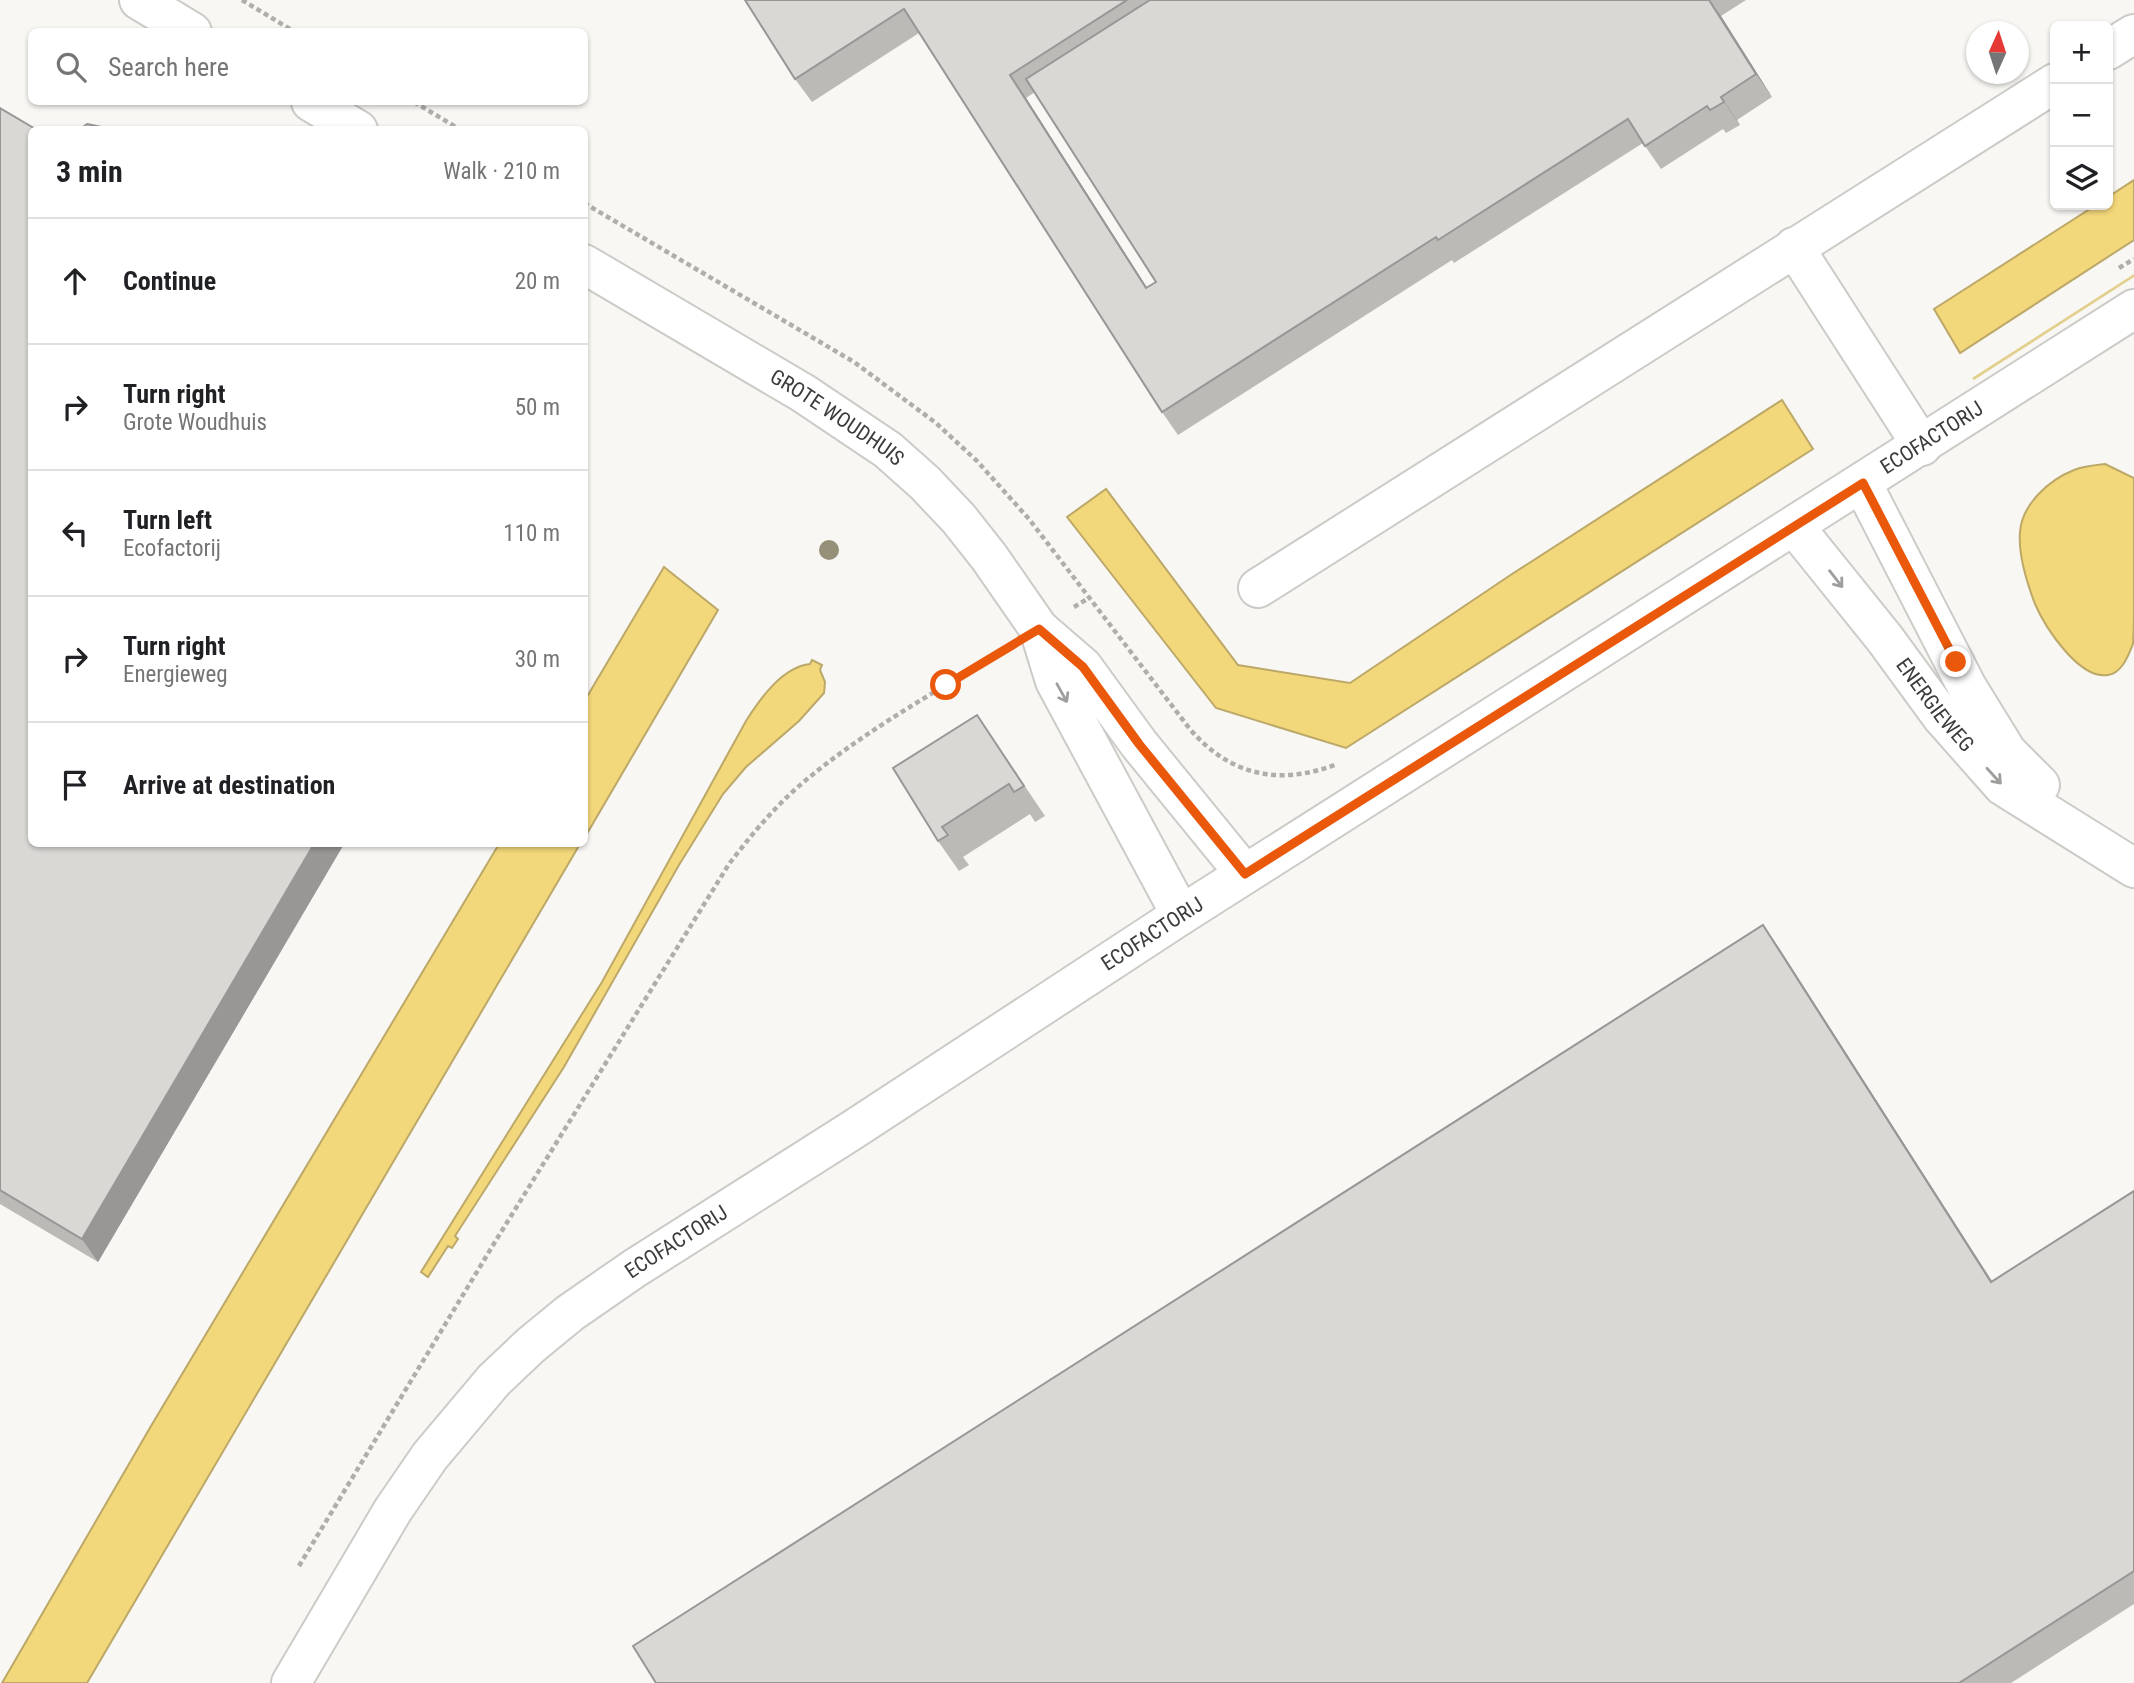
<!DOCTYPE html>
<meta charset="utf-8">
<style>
body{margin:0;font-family:"Roboto Condensed",sans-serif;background:#f2f2f2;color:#202124}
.controls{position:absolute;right:21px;top:21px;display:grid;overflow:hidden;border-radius:10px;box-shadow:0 2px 5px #0004}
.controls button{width:63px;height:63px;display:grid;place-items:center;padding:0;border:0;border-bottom:2px solid #e0e0e0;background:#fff;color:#202124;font:35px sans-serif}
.compass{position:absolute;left:1966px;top:21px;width:63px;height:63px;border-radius:50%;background:#fff;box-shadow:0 2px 5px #0004;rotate:3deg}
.stop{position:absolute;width:21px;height:21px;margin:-16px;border:5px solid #ea580c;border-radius:50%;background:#fff}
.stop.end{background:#ea580c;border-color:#fff;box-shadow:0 2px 7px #0008}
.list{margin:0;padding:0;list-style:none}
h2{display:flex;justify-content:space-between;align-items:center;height:91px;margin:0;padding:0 28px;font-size:30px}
h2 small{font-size:23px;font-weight:400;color:#757577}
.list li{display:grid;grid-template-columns:46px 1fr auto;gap:21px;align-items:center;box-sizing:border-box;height:126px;padding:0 28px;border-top:2px solid #e0e0e0}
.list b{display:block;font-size:26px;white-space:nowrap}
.list p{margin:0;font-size:23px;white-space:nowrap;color:#757577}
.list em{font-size:23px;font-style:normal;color:#757577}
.icon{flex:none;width:38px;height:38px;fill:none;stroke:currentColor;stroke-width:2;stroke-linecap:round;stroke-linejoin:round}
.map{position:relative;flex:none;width:2134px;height:1683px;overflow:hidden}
.search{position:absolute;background:#fff;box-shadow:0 2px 5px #0004;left:28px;top:28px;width:560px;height:77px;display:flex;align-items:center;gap:18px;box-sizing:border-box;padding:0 24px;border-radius:10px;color:#757577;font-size:26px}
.panel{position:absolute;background:#fff;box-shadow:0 2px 5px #0004;left:28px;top:126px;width:560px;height:721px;border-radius:10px}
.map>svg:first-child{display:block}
.green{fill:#e3cf8c}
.water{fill:#f3d77b;stroke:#bca868;stroke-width:2}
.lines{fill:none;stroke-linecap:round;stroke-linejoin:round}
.minor-casing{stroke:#cccbc8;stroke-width:42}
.path{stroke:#afaeab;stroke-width:4.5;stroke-dasharray:5 3.5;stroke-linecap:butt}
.minor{stroke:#fff;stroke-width:38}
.tree{fill:#979078}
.wall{fill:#bbbab7;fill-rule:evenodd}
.shaded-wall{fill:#989795}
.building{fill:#d9d8d5;stroke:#989795;stroke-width:2}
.oneway{stroke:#9e9e9c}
.route{stroke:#ea580c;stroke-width:9}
.labels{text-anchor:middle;stroke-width:5;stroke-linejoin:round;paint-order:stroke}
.street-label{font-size:21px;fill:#3c3c3a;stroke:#fff}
</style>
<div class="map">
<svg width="2134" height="1683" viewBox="0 0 2134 1683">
<rect width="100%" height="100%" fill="#f8f7f3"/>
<!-- green -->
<polygon class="green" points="2134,274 2134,277 1974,380 1972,378"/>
<!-- water -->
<g class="water">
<polygon points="2134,180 2134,240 1960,353 1934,309 2096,205 2108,205 2108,197"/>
<polygon points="1782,400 1813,449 1346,748 1216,708 1067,517 1106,489 1238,665 1350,683 1509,576"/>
<path d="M 2105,464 L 2134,478 C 2134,519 2134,560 2134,601 C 2134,614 2134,632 2133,644 C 2128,656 2122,673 2108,675 C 2079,680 2045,627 2035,604 C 2027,583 2018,555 2020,532 C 2022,504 2049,480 2074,470 C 2083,466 2095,465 2105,464 Z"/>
<polygon points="664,567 718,610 585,837 585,700"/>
<path d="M 812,660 L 822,665 L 820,670 L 825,682 L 824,693 L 799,721 L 746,767 L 723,794 L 679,865 L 564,1067 L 455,1236 L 458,1239 L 452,1248 L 448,1246 L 428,1277 L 421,1272 L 602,982 L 746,721 C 760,699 782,667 810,664 Z"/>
<polygon points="499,844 580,844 87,1683 2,1683 151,1426"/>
</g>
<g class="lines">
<defs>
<g id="minor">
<polyline points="139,0 192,32"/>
<polyline points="2108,50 2134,34"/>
<polyline points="311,102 358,130"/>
<polyline points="1794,247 1922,446"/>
<path id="s1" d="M 584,264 L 803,393 L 888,450 L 925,483 L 959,519 L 989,557 L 1039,629 L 1083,667 L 1139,744 L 1245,874"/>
<polyline points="1862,483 1967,687 2007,752 2040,785"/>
<path id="s2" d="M 1794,526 L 1885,639 L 1942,717 L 2003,786 L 2134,868"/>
<polyline points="1258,588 2055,83"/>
<polyline points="1039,629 1055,681 1181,915"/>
<path id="s3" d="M 291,1683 L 393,1510 L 430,1456 L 494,1380 L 531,1345 L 570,1313 L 635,1268 L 851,1131 L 1181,915 L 2134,309"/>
</g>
</defs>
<!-- minor casing -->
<use href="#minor" class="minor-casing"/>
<!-- path -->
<g class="path">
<polyline points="242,0 295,32"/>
<polyline points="414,102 461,130"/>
<path d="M 584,203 L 854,362 L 936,423 L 977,461 L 1029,519 L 1189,728 C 1229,775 1277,786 1335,765"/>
<polyline points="2119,268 2134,259"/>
<polyline points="1074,607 1089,598"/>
<path d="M 299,1566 L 498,1237 L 729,864 C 752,834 776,805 806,780 C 866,730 937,691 1004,650"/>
</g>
<!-- minor -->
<use href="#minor" class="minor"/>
</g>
<!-- trees -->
<circle class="tree" cx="829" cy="550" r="10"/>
<!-- wall -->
<g class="wall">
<path d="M 745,0 L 1746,0 L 1721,16 L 1772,97 L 1737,120 L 1740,125 L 1726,133 L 1723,129 L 1661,169 L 1643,143 L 1454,263 L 1452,260 L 1178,435 L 1162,412 L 919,33 L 812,102 L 795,79 ZM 1035,92 L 1156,282 L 1147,288 L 1026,98 Z"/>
<polygon points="0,108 32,844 344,844 98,1262 0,1204"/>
<polygon points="997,745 1045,816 1035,822 1030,814 963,857 969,865 959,871 938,841 893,768"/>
<polygon points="1779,948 1992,1281 2134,1191 2134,1604 2011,1683 656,1683"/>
</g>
<!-- shaded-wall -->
<g class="shaded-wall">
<polygon points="1709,0 1721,16 1772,97 1756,74"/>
<polygon points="1010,75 1026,98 1162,311 1146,288"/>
<polygon points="1721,97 1737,120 1740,125 1724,102"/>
<polygon points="314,844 344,844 98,1262 82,1239"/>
<polygon points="1763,925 1779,948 2007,1305 1991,1282"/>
</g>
<!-- building -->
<g class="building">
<polygon points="745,0 1127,0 1010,75 1146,288 1156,282 1026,79 1150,0 1709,0 1756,74 1721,97 1724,102 1710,110 1707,106 1645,146 1628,119 1438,240 1436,237 1162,412 904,9 795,79"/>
<polygon points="0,108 37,130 32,130 32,844 314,844 82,1239 0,1190"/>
<polygon points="87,124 101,127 104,130 79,130"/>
<polygon points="977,715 1024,786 1014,792 1009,784 942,827 948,835 938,841 893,768"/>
<polygon points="1763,925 1991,1282 2134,1191 2134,1571 1959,1683 656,1683 633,1646"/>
</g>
<!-- one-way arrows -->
<defs><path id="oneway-shaft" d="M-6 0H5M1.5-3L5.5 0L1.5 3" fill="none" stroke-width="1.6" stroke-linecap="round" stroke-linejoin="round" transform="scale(1.75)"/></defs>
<g class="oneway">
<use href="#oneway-shaft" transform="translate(1836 579) rotate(52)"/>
<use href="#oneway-shaft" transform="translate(1062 693) rotate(61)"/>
<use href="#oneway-shaft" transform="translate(1994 776) rotate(48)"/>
</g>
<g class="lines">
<!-- route -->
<polyline class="route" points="946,685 1039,629 1083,667 1139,744 1245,874 1863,483 1956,662"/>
</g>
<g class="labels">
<!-- street labels -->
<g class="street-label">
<text dy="7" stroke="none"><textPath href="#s1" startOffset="296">GROTE WOUDHUIS</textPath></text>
<text dy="7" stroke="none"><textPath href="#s3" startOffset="2086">ECOFACTORIJ</textPath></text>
<text dy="7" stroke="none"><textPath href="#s2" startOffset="228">ENERGIEWEG</textPath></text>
<text dy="7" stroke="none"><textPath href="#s3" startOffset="1162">ECOFACTORIJ</textPath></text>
<text dy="7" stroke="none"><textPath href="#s3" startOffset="595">ECOFACTORIJ</textPath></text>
</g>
</g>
</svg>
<div class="controls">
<button>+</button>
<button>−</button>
<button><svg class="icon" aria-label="layers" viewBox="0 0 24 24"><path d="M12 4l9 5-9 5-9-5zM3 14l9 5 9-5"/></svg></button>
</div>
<svg class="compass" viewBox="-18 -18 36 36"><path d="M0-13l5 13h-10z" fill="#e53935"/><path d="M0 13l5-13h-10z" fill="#757577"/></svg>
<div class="stop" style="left:946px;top:685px"></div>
<div class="stop end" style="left:1956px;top:662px"></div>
<div class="search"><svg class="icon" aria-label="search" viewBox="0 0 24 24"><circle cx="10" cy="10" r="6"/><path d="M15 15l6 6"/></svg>Search here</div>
<section class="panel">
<h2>3 min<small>Walk · 210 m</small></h2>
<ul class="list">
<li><svg class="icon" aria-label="ahead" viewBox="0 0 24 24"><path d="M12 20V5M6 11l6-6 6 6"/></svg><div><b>Continue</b></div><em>20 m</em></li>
<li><svg class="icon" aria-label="right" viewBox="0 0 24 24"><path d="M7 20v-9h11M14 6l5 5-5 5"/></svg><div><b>Turn right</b><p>Grote Woudhuis</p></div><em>50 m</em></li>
<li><svg class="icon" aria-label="left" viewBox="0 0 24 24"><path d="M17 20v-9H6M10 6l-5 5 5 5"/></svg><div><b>Turn left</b><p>Ecofactorij</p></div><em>110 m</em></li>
<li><svg class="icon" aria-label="right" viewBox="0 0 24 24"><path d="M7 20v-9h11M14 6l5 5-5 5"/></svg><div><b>Turn right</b><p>Energieweg</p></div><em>30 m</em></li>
<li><svg class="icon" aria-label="arrive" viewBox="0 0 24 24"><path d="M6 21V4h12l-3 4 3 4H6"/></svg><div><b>Arrive at destination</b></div></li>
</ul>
</section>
</div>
